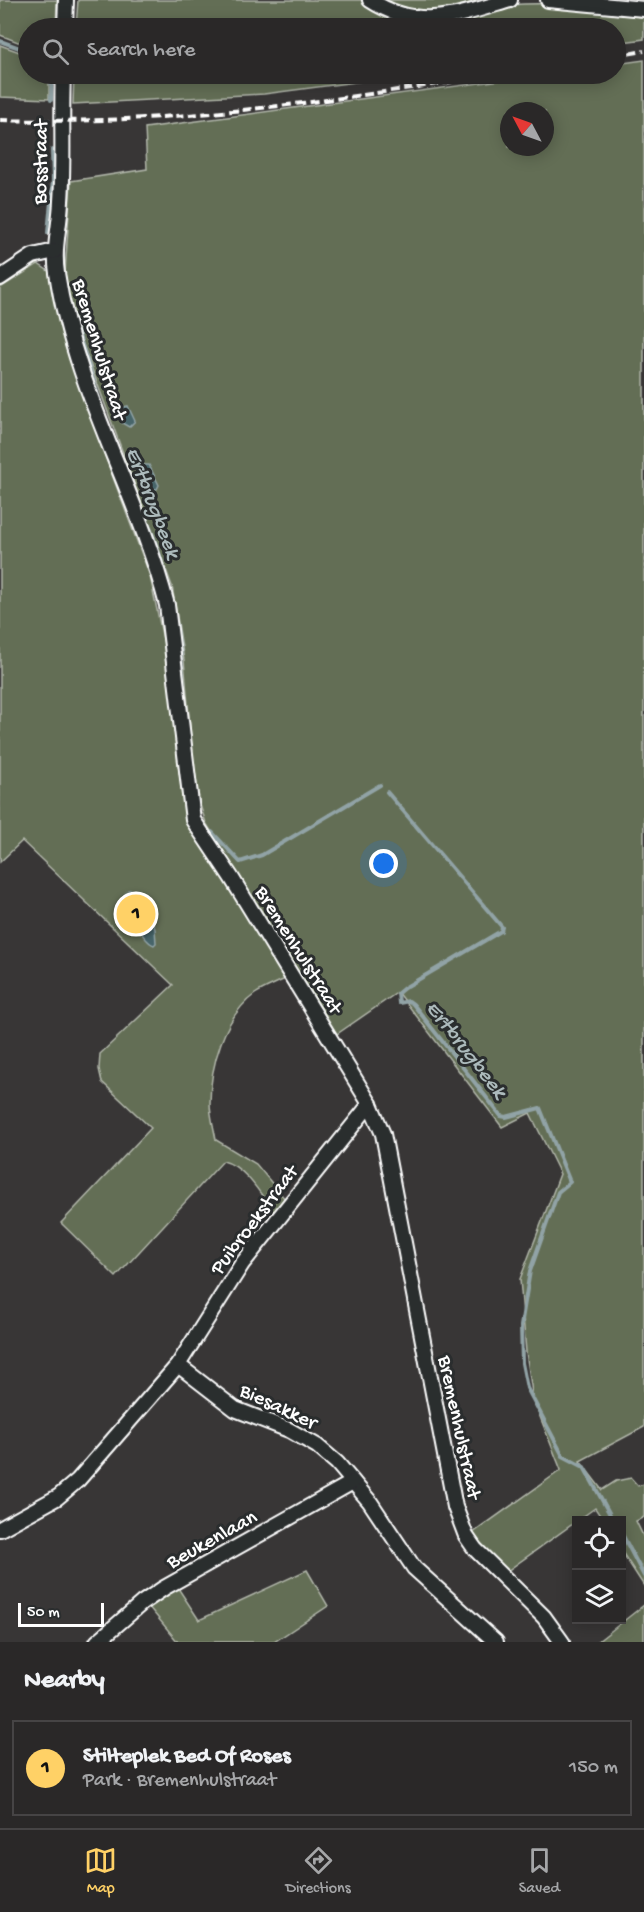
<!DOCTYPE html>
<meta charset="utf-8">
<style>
body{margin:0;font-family:"Gochi Hand",sans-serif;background:#363434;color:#f1f3f6}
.controls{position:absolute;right:18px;bottom:18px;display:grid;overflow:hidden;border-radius:0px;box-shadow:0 3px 15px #0003}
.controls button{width:54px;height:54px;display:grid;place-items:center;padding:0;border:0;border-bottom:2px solid #464445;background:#2a2828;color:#f1f3f6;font:30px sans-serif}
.compass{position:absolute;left:500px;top:102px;width:54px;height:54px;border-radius:50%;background:#2a2828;box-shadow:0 3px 15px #0003;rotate:311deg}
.scale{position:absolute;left:18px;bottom:15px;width:86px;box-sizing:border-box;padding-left:6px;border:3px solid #fff;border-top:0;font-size:16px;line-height:21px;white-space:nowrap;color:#fff;-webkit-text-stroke:4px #2a2d2e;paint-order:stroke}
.you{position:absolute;left:384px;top:864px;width:21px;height:21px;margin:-15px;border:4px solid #fff;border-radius:50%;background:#1a73e8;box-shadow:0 0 0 9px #1a73e833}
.badge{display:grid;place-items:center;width:39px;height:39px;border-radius:50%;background:#ffd166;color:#111;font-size:20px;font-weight:700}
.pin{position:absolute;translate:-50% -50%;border:3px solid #fff;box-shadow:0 2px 6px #0006}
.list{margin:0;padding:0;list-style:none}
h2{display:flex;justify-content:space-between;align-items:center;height:78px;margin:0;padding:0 24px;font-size:26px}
h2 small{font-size:20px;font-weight:400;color:#a5a6a8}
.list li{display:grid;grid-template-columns:39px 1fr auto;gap:18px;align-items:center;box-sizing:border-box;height:96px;margin:0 12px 12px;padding:0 12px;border:2px solid #464445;border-radius:0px}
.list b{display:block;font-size:22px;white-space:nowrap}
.list p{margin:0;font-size:20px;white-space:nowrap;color:#a5a6a8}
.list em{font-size:20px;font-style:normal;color:#a5a6a8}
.icon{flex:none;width:33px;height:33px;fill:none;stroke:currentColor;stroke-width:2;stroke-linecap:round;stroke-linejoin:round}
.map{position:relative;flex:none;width:644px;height:1642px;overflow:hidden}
.search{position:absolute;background:#2a2828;box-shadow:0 3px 15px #0003;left:18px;right:18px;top:18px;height:66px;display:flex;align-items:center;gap:15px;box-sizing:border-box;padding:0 21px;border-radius:33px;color:#a5a6a8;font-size:22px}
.sheet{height:186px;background:#2a2828}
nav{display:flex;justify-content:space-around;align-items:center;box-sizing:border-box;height:84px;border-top:2px solid #464445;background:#2a2828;font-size:16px;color:#a5a6a8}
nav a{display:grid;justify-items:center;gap:3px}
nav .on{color:#ffd166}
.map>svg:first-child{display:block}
.green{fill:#636e55;stroke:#b1b6aa;stroke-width:1.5;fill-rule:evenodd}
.water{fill:#47656a;stroke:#91a3a6;stroke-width:1.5}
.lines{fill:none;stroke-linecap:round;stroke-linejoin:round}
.stream{stroke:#91a3a6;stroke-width:4}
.minor-casing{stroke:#fff;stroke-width:18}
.minor{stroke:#2a2d2e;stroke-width:14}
.rail{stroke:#fff;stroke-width:4;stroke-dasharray:9 4.5;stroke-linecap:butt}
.labels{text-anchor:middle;stroke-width:6;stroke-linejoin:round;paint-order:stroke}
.street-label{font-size:21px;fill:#fff;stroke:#2a2d2e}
.water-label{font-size:22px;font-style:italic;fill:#acbabc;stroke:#2a2d2e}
</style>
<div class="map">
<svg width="644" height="1642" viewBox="0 0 644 1642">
<rect width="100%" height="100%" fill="#383636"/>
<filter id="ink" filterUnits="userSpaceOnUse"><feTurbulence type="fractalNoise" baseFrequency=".0167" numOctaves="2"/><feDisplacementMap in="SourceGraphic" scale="12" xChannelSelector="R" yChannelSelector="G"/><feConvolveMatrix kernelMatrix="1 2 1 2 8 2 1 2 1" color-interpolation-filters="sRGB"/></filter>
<g filter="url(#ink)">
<!-- green -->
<g class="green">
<polygon points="0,0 57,0 56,28 28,28 28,46 0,35"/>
<path d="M 78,0 L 362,0 C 369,5 376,11 384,16 C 428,40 479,6 524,4 C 564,2 604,9 644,12 L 644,39 L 616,43 L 616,28 L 76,28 Z"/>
<path d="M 383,0 L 478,0 C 441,12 420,19 383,0 Z"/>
<polygon points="0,45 28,55 28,74 49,74 49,99 0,97"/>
<path d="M 644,60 L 644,1427 L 580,1461 L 602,1490 L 616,1481 L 631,1478 L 638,1486 L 644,1484 L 644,1517 L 636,1521 L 644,1538 L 644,1586 L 622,1552 L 622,1520 L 603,1520 L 595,1508 L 507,1571 L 489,1554 L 473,1533 L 561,1470 L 533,1399 L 526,1352 L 520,1279 L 560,1174 L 530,1113 L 502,1127 L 398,992 L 337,1034 L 206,823 L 200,805 L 193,761 L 184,660 L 172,586 L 71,312 L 65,273 L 71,181 L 147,169 L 145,128 L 547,74 L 616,74 L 616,64 ZM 509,111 L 545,111 L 545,147 L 509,147 Z"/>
<polygon points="74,74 417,74 264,94 73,104"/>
<path d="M 38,264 L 50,272 L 63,329 L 90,416 L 150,576 L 165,649 L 182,797 L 187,813 L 285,979 C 275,984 264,988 255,994 C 224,1016 210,1067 210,1103 C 210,1115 214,1128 216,1140 L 256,1164 L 285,1199 L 275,1214 C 262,1196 245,1166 223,1161 L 116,1277 L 61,1223 L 151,1128 L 102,1082 L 99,1069 L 100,1054 L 173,985 L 22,841 L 0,862 L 0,288 Z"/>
<polygon points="307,1570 328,1606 274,1642 178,1642 148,1606 178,1588 199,1620"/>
<polygon points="644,1605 644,1642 597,1642"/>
</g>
<!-- water -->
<g class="water">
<polygon points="128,406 135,421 129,427 122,423 118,412 120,408"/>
<polygon points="144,465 149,465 159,485 157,489 146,489 137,468"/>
<path d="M 128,890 L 139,890 L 143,894 L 155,929 L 156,943 L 154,945 C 144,942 123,906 124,896 Z"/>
</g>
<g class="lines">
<!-- stream -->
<g class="stream">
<polyline points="0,41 28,51"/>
<polyline points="51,100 52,74"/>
<polyline points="48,233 53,181 52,150"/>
<polyline points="63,242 63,270"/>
<polyline points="70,307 104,414"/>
<path d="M 144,513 C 171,575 181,636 185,704"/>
<polyline points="387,792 502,927 501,931 404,988 398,993 399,1003 409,1001 413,1004 501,1116 506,1117 540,1108 570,1182 558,1192 530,1271 521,1326 522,1363 527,1388 563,1456 584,1467 613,1520"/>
<polyline points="212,832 240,862 262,855 380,785"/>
<polyline points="622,1534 644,1576"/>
</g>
<defs>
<g id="minor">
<path d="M 370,0 C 419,32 459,15 510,0"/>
<polyline points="548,0 644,9"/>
<polyline points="65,28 66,0"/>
<path d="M 63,74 C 61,116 64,159 61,201 C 60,226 53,248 57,273 C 74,389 138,493 167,605 L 193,820 L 231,877 L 370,1104 L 383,1134 L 455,1507 L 466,1536 L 475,1549 L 544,1617 L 562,1642"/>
<polyline points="0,278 33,256 55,251"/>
<polyline points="178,1365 235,1409 289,1430 317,1446 337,1463 370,1502 414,1568 496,1642"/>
<polyline points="0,1529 58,1497 78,1480 178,1365 242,1264 370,1104"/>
<polyline points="97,1642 142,1603 164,1588 353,1482"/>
</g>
</defs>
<!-- minor casing -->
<use href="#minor" class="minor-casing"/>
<!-- minor -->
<use href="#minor" class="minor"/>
<!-- rail -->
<g class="rail">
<polyline points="616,56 644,51"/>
<path d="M 0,120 C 169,126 335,100 502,74"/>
</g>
</g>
</g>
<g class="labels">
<!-- street labels -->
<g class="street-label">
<text transform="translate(39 162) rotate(-89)" y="7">Bosstraat</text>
<text transform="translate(101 349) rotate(73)" y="7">Bremenhulstraat</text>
<text transform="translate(300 949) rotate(58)" y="7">Bremenhulstraat</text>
<text transform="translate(253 1219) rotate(-53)" y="7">Puibroekstraat</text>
<text transform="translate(279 1405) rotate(25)" y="7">Biesakker</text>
<text transform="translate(461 1427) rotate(78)" y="7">Bremenhulstraat</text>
<text transform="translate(211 1538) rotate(-29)" y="7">Beukenlaan</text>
</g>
<!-- water labels -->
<g class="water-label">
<text transform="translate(155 502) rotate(69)" y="8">Ertbrugbeek</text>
<text transform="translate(468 1048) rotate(52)" y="8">Ertbrugbeek</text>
</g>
</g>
</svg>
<div class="controls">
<button><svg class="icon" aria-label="locate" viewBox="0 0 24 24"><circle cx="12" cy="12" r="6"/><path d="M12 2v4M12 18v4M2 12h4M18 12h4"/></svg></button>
<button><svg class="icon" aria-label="layers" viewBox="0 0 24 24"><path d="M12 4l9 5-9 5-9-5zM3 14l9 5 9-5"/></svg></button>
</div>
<svg class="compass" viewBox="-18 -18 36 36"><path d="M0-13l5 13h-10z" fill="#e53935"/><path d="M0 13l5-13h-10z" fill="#a5a6a8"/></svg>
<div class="scale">50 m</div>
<div class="you"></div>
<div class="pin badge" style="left:136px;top:914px">1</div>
<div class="search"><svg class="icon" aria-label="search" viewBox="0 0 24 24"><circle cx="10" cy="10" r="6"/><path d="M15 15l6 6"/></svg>Search here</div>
</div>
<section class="sheet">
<h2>Nearby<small></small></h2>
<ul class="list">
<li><span class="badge">1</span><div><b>Stilteplek Bed Of Roses</b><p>Park · Bremenhulstraat</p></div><em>150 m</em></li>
</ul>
</section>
<nav>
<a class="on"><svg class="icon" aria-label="map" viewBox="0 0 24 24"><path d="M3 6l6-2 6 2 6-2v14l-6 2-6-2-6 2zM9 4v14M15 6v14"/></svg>Map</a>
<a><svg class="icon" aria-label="directions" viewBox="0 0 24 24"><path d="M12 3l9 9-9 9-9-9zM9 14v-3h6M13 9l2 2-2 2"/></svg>Directions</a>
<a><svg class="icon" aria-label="saved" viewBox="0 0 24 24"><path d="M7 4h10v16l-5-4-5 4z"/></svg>Saved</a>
</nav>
